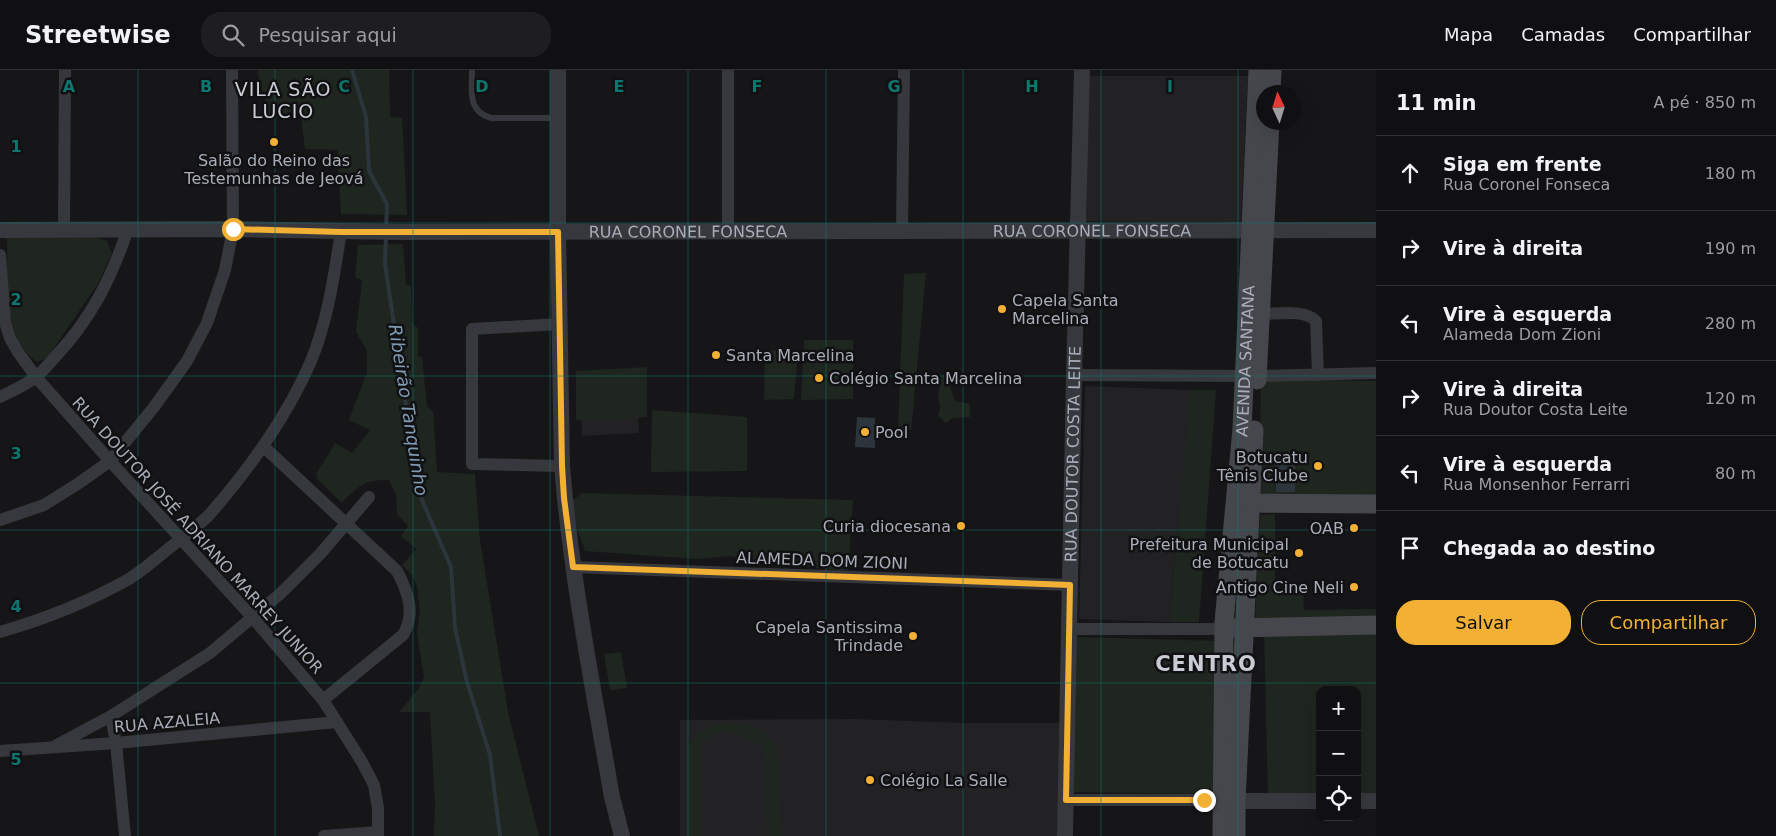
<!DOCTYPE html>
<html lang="pt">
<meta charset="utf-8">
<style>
body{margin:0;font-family:"DejaVu Sans",sans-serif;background:#1e1e20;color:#f1f3f6}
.controls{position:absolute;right:15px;bottom:15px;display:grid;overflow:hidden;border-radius:10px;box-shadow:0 5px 20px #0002}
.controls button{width:45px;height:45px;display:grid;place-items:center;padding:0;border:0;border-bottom:1px solid #303032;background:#101012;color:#f1f3f6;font:25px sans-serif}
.compass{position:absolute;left:1256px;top:15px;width:45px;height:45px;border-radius:50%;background:#101012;box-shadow:0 5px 20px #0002;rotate:356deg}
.stop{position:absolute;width:15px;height:15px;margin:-11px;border:4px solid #f2b134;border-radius:50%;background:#fff}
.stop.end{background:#f2b134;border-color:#fff;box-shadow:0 1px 5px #0008}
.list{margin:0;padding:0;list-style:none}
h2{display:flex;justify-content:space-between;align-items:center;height:65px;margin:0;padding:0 20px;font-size:21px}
h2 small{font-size:16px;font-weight:400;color:#9c9d9f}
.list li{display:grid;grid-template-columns:32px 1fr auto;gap:15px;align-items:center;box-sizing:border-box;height:75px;padding:0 20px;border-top:1px solid #303032}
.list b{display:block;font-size:19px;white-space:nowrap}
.list p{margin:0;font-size:16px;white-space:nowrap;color:#9c9d9f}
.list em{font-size:16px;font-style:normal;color:#9c9d9f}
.actions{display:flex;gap:10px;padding:15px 20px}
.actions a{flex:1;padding:11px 0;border:1px solid #f2b134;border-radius:20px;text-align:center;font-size:18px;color:#f2b134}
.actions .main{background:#f2b134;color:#111}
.icon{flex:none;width:28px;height:28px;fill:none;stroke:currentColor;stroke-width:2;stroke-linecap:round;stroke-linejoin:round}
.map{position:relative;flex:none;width:1376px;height:766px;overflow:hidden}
header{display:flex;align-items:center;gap:30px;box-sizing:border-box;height:70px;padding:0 25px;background:#101012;border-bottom:1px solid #303032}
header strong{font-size:24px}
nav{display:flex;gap:28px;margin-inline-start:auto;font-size:18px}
.search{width:350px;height:45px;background:#1e1e20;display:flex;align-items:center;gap:12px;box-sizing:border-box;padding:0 18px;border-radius:20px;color:#9c9d9f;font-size:19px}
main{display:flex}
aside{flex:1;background:#101012}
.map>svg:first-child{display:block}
.built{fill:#222225}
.green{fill:#1e261f}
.water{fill:#2c353c}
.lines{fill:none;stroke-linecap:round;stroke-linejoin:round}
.stream{stroke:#2c353c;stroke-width:4}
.service{stroke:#37383d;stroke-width:6}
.minor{stroke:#37383d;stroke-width:12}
.tertiary{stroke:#37383d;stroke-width:16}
.secondary{stroke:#45474d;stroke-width:19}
.route{stroke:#f2b134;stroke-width:6}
.grid{fill:none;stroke:#0f766e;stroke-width:1;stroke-opacity:0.55}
.poi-dot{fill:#f2b134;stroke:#111113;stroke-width:2}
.labels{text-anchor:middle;stroke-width:5;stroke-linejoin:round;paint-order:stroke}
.poi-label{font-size:16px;fill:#a8adb8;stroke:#111113;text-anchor:end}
.street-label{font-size:16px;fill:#a8adb8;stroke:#111113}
.water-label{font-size:18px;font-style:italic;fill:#7f9bb3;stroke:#111113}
.quarter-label{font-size:19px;letter-spacing:1px;fill:#c9ccd4;stroke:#111113}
.district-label{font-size:21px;font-weight:bold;letter-spacing:1px;fill:#c9ccd4;stroke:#111113}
.grid-label{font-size:16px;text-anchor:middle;font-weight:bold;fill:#0f766e;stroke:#111113;stroke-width:5;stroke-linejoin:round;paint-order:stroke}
</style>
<header>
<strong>Streetwise</strong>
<div class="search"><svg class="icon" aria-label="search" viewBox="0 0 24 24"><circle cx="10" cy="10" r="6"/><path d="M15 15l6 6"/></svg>Pesquisar aqui</div>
<nav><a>Mapa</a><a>Camadas</a><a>Compartilhar</a></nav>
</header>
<main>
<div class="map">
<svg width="1376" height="766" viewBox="0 0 1376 766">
<rect width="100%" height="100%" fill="#161618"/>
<!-- built -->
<g class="built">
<polygon points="1089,6 1248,6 1241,153 1086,151"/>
<polygon points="1085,316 1191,320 1191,354 1178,456 1169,552 1079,549"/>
<polygon points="581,338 638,343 639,363 582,366"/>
<polygon points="854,649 966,653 1062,653 1057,766 680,766 680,650"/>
</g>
<!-- green -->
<g class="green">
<path d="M 258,0 L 389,0 L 390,47 L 402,48 L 407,145 L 341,144 L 337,80 L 305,79 L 301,47 L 270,48 C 267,31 259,17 258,0 Z"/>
<path d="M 7,166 L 90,166 L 107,171 L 112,183 L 99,212 L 47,288 L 37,292 C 0,265 8,207 7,166 Z"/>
<path d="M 403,174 L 406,215 L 411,215 L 412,253 L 418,258 L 418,286 L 422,287 L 427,336 L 433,342 L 437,402 L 475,404 L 480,470 L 508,642 L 539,766 L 434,766 L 435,733 L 430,642 L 399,642 L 419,618 L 424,607 L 417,564 L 420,540 L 417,516 L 412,505 L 402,495 L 416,479 L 401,466 L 408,456 L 397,444 L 396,425 L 389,410 C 364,410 359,415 342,433 L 318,410 L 316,404 L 335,373 L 352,383 L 370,360 L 349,350 L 367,302 L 367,281 L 356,262 L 362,210 L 355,207 L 358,175 Z"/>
<polygon points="926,203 911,360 898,360 904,204"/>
<polygon points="804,270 853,270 853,329 801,330"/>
<polygon points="765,280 798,282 794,329 764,330"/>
<polygon points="647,297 647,347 576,350 576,301"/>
<polygon points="949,302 951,319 955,331 970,334 970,347 952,348 946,353 938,346 940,339 938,324 942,305"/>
<polygon points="1261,309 1376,311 1376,427 1259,428"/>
<polygon points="1191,320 1216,320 1199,552 1169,552"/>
<polygon points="652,340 747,347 747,401 651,402"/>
<polygon points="582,423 853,430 848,502 729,486 696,489 585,481 572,444 573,430"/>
<polygon points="1275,444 1275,521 1303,521 1304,540 1376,539 1376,552 1255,553 1260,445"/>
<polygon points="1264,561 1376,562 1376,724 1357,724 1357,620 1320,620 1320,724 1268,724"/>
<polygon points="1075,567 1219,571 1216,724 1073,722"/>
<polygon points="621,582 627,618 610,620 604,584"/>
<path d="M 725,652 C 749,654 759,658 777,675 L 782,766 L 767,766 L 764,685 L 762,677 C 744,664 712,652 701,678 L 701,766 L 688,766 L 688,672 L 712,655 Z"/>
</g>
<!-- water -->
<g class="water">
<polygon points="857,347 875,348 875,378 855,377"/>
<rect x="1276" y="384" width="19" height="38"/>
</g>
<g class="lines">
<!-- stream -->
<g class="stream">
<polyline points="352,0 366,47 369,101 387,134 386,159"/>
<polyline points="386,166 385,194 419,423 451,497 455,558 467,612 490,685 500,766"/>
</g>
<!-- service -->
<path class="service" d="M 472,0 C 472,21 467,41 491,48 L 557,48"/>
<!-- minor -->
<g class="minor">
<polyline points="728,0 728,162"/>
<polyline points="64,160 65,0"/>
<polyline points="902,161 904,0"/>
<polyline points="0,185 5,252 10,268 18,282 36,307 110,391 253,548 323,630 362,692 374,715 378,738 378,766"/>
<path d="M 1261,244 C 1277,244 1305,239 1316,251 L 1318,305"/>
<polyline points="560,254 472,259 472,394 562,396"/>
<polyline points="1074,305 1257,306 1376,303"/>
<path d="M 0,327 C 12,321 26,315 36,307 C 43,301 49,294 55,287 C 91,249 111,209 128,159"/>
<path d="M 263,376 L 397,501 C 408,522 416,543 403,565 L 323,630"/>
<polyline points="0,450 44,435 79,413 110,391 154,337 187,291 207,253 225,200 233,159 232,0"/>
<polyline points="573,497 1070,515"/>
<polyline points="1069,559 1224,559"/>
<path d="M 0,562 C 45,549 88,532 129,509 C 143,500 156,489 168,479 C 182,468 197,457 209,445 C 248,401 288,345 311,291 C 328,250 334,205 341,162"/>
<polyline points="111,646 116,673 125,766"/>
<polyline points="55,676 111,646 210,583 280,524 321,483 369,427"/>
<polyline points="0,681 116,673 337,652"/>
<polyline points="1066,730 1229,730"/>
<polyline points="324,766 378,762"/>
</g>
<!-- tertiary -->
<g class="tertiary">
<path d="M 558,0 L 558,162 L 562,396 C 571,507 593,617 612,727 L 622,766"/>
<path id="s1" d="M 0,160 L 233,159 L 400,162 L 1376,160"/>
<polyline points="1236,731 1320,731"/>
<polyline points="1357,731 1376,731"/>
<path id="s2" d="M 1065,766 L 1074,305 L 1082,0"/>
</g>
<!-- secondary -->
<g class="secondary">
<polyline points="1271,22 1272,0"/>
<polyline points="1257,310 1270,52"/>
<polyline points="1239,433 1376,434"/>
<polyline points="1233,558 1376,555"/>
<path id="s3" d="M 1222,766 L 1224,552 L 1242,359 L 1258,0"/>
<polyline points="1236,766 1236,731 1254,360"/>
</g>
</g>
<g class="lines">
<!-- route -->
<polyline class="route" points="233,159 341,162 558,162 562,396 564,428 573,497 1070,515 1066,730 1204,730"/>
</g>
<!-- grid -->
<path class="grid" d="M 138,0 L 138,766M 275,0 L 275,766M 413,0 L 413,766M 550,0 L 550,766M 688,0 L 688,766M 826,0 L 826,766M 963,0 L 963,766M 1101,0 L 1101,766M 1238,0 L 1238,766M 0,153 L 1376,153M 0,306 L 1376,306M 0,460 L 1376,460M 0,613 L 1376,613"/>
<!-- markers -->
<g class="poi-dot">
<circle cx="274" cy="72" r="5"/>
<circle cx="1002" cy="239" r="5"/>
<circle cx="716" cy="285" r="5"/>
<circle cx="819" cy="308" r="5"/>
<circle cx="865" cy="362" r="5"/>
<circle cx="1318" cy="396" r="5"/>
<circle cx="961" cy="456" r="5"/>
<circle cx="1354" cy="458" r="5"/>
<circle cx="1299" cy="483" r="5"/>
<circle cx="1354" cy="517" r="5"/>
<circle cx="913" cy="566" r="5"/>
<circle cx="870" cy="710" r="5"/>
</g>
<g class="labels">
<!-- poi labels -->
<g class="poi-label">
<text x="274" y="96" text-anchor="middle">Salão do Reino das<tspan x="274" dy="18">Testemunhas de Jeová</tspan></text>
<text x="1012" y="236" text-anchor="start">Capela Santa<tspan x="1012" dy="18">Marcelina</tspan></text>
<text x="726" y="291" text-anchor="start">Santa Marcelina</text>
<text x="829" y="314" text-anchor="start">Colégio Santa Marcelina</text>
<text x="875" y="368" text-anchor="start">Pool</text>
<text x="1308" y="393">Botucatu<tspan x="1308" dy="18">Tênis Clube</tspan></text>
<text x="951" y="462">Curia diocesana</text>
<text x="1344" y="464">OAB</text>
<text x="1289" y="480">Prefeitura Municipal<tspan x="1289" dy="18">de Botucatu</tspan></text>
<text x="1344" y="523">Antigo Cine Neli</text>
<text x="903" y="563">Capela Santissima<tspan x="903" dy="18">Trindade</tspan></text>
<text x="880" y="716" text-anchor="start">Colégio La Salle</text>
</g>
<!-- street labels -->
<g class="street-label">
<text dy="6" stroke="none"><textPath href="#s1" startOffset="1092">RUA CORONEL FONSECA</textPath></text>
<text dy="6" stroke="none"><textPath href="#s1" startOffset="688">RUA CORONEL FONSECA</textPath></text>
<text dy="6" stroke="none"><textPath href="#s3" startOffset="476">AVENIDA SANTANA</textPath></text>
<text dy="6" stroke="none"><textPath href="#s2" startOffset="382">RUA DOUTOR COSTA LEITE</textPath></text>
<text transform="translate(198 465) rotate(48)" y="6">RUA DOUTOR JOSÉ ADRIANO MARREY JUNIOR</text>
<text transform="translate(822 490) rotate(2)" y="6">ALAMEDA DOM ZIONI</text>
<text transform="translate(167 652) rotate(-5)" y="6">RUA AZALEIA</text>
</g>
<!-- water labels -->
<g class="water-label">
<text transform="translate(408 340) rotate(81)" y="6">Ribeirão Tanquinho</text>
</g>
<!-- quarter labels -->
<g class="quarter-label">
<text x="283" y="26">VILA SÃO<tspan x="283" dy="22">LUCIO</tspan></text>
</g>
<!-- district labels -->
<g class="district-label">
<text x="1206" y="601">CENTRO</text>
</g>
</g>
<g class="grid-label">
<text x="69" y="22">A</text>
<text x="206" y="22">B</text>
<text x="344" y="22">C</text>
<text x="482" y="22">D</text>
<text x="619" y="22">E</text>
<text x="757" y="22">F</text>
<text x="894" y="22">G</text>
<text x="1032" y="22">H</text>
<text x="1170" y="22">I</text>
<text x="16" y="82">1</text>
<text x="16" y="235">2</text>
<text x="16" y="389">3</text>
<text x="16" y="542">4</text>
<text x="16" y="695">5</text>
</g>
</svg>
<div class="controls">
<button>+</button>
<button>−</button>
<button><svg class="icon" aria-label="locate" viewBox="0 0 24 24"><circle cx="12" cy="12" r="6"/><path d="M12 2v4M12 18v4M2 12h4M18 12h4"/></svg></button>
</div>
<svg class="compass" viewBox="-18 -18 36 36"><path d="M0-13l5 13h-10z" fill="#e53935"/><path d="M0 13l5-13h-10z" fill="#9c9d9f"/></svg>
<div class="stop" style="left:233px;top:159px"></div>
<div class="stop end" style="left:1204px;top:730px"></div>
</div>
<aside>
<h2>11 min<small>A pé · 850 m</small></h2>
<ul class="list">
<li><svg class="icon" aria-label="ahead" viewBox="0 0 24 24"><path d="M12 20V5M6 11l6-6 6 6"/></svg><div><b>Siga em frente</b><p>Rua Coronel Fonseca</p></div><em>180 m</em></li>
<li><svg class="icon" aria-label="right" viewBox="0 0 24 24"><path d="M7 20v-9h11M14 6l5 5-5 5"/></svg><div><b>Vire à direita</b></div><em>190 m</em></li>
<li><svg class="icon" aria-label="left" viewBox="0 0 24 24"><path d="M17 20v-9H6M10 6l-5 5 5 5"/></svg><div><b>Vire à esquerda</b><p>Alameda Dom Zioni</p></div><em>280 m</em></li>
<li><svg class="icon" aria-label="right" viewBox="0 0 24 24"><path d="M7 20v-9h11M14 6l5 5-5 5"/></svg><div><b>Vire à direita</b><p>Rua Doutor Costa Leite</p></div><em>120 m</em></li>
<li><svg class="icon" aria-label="left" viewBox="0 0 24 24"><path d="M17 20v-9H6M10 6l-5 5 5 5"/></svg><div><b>Vire à esquerda</b><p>Rua Monsenhor Ferrarri</p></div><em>80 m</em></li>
<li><svg class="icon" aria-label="arrive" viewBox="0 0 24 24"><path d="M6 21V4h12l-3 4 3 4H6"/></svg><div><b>Chegada ao destino</b></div></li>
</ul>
<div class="actions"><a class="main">Salvar</a><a>Compartilhar</a></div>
</aside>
</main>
